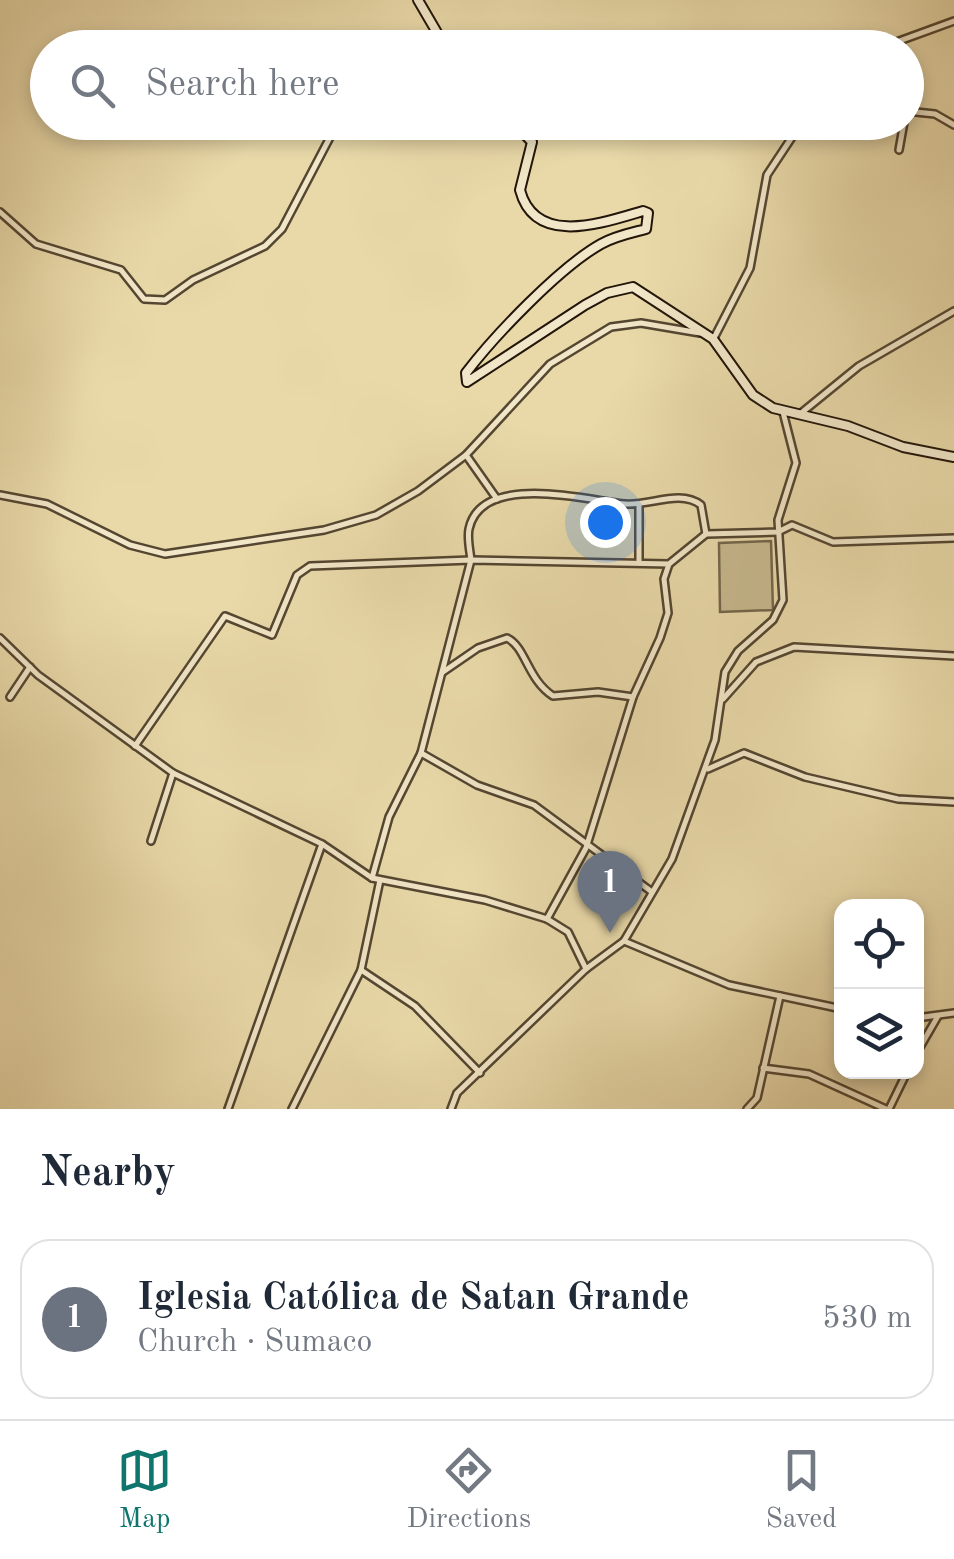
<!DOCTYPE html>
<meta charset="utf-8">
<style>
body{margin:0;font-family:"Old Standard TT",serif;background:#f2f2f3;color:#1f2937}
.controls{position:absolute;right:30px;bottom:30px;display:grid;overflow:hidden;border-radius:20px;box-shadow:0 5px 15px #0003}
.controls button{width:90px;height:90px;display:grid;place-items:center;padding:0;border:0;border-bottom:2px solid #e0e1e3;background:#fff;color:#1f2937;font:50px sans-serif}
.you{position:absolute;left:605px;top:522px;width:35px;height:35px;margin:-25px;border:8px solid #fff;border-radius:50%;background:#1a73e8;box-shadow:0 0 0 15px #1a73e833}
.badge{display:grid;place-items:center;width:65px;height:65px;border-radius:50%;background:#0f766e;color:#fff;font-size:32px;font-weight:700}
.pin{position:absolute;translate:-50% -82px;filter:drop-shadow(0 2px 5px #0008)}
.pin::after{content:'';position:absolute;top:52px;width:35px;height:30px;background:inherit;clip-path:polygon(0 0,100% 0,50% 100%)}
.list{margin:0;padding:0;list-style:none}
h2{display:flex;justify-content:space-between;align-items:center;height:130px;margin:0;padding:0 40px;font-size:42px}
h2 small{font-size:32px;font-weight:400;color:#747a83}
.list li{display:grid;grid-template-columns:65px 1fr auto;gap:30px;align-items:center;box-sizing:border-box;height:160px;margin:0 20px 20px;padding:0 20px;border:2px solid #e0e1e3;border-radius:30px}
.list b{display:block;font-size:38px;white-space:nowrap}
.list p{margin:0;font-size:32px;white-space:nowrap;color:#747a83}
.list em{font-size:32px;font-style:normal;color:#747a83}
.icon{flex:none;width:55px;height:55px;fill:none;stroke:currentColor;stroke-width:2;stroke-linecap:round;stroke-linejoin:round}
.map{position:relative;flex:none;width:954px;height:1109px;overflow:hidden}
.search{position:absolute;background:#fff;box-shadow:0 5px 15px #0003;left:30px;right:30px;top:30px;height:110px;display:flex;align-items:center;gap:25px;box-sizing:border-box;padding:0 35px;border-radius:55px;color:#747a83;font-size:38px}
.sheet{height:310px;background:#fff}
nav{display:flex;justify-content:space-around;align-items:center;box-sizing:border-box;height:140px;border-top:2px solid #e0e1e3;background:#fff;font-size:28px;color:#747a83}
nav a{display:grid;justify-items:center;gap:5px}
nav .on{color:#0f766e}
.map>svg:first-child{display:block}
.green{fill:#c7b88e;stroke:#74664c;stroke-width:2.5}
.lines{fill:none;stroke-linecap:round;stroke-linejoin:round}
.street-casing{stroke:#544631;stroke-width:10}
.secondary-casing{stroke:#221509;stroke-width:12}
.street{stroke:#f1e6c7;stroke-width:5}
.secondary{stroke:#f1e6c7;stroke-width:8}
</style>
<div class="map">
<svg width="954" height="1109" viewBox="0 0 954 1109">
<rect width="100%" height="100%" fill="#e9d9a9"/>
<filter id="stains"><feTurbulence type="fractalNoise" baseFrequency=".002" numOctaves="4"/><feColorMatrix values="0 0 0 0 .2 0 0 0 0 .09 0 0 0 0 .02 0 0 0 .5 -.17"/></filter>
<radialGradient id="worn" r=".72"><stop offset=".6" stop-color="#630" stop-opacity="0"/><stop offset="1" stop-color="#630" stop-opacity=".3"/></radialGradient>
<!-- green -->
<polygon class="green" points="771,541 773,610 720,612 719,543"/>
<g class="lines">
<defs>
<g id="street">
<polyline points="880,48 954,21"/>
<polyline points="906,111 935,114 954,125"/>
<polyline points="448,122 511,122"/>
<polyline points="899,150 904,122"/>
<polyline points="0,212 36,244 121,270 144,299 165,300 193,280 265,246 282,229 338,122"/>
<polyline points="714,338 750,268 767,175 802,122"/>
<polyline points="800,414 859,366 954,311"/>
<polyline points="466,455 497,499"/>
<polyline points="0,495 47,504 130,545 165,554 324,530 376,515 418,491 466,455 550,364 611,327 641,323 700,333"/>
<polyline points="639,505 639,563"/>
<polyline points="0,638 38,675 173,773 322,844 372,878 485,900 547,919 568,932 586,969"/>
<path d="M 443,672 L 478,648 L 507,638 C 526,647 527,679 553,696 L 598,692 L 633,697"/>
<polyline points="10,697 30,667"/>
<polyline points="723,699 756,662 794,647 954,656"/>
<polyline points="135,746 225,616 272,635 297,575 310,566 471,560 669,564 706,534"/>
<polyline points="421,753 477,785 534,805 652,892"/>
<polyline points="708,769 744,753 805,777 898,799 954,802"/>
<polyline points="151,841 173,773"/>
<path d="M 372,878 L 389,817 L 421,753 L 471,560 C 470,551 467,538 469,529 C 481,471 590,501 625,504 C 650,506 680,489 701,505 L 706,534 L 778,532 L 792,525 L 833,542 L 954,538"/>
<polyline points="547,919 586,848 633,697 660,638 668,613 664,579 669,564"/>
<polyline points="624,941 729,985 842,1009"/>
<polyline points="361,970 415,1006 480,1073"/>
<polyline points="916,1018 954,1013"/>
<polyline points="916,1054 938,1016"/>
<polyline points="763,1068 809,1074 886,1109"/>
<polyline points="228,1109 322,844"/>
<polyline points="292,1109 361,970 380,880"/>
<polyline points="451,1109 457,1093 586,969 624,941 672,859 715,740 725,672 738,651 773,620 783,600 778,520 796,463 783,412"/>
<polyline points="747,1109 757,1098 780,996"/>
<polyline points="889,1109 907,1072"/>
</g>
<g id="secondary">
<polyline points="418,0 446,48"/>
<path d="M 513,122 L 532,142 L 520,190 C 535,247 602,223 643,211 L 648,213 L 646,229 C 631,233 615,236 601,244 C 560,267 495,335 466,373 L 467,382 L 585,305 L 607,293 L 633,287 L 713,339 L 753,395 L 773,408 L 848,426 L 903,447 L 954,457"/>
</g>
</defs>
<!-- street casing -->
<use href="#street" class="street-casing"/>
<!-- secondary casing -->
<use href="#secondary" class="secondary-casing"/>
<!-- street -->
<use href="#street" class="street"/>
<!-- secondary -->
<use href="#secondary" class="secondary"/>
</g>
<rect width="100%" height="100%" filter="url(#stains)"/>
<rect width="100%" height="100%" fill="url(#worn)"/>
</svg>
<div class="controls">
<button><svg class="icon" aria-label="locate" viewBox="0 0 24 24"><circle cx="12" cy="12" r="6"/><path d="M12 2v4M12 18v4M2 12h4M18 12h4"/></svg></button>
<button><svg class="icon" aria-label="layers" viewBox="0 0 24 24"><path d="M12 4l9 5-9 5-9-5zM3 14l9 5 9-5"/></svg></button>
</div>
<div class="you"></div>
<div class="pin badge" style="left:610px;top:933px;background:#6b7280">1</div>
<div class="search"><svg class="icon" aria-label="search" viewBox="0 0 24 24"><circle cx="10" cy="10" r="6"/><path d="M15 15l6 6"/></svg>Search here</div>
</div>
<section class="sheet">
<h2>Nearby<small></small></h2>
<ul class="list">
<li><span class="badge" style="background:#6b7280">1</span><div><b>Iglesia Católica de Satan Grande</b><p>Church · Sumaco</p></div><em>530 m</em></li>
</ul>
</section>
<nav>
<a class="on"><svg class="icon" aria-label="map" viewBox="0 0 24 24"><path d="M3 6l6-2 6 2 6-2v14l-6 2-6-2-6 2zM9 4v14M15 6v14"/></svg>Map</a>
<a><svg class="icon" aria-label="directions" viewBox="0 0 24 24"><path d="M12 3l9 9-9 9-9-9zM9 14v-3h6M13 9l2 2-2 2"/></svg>Directions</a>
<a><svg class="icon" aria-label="saved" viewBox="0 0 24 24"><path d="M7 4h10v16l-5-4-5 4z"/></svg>Saved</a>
</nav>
